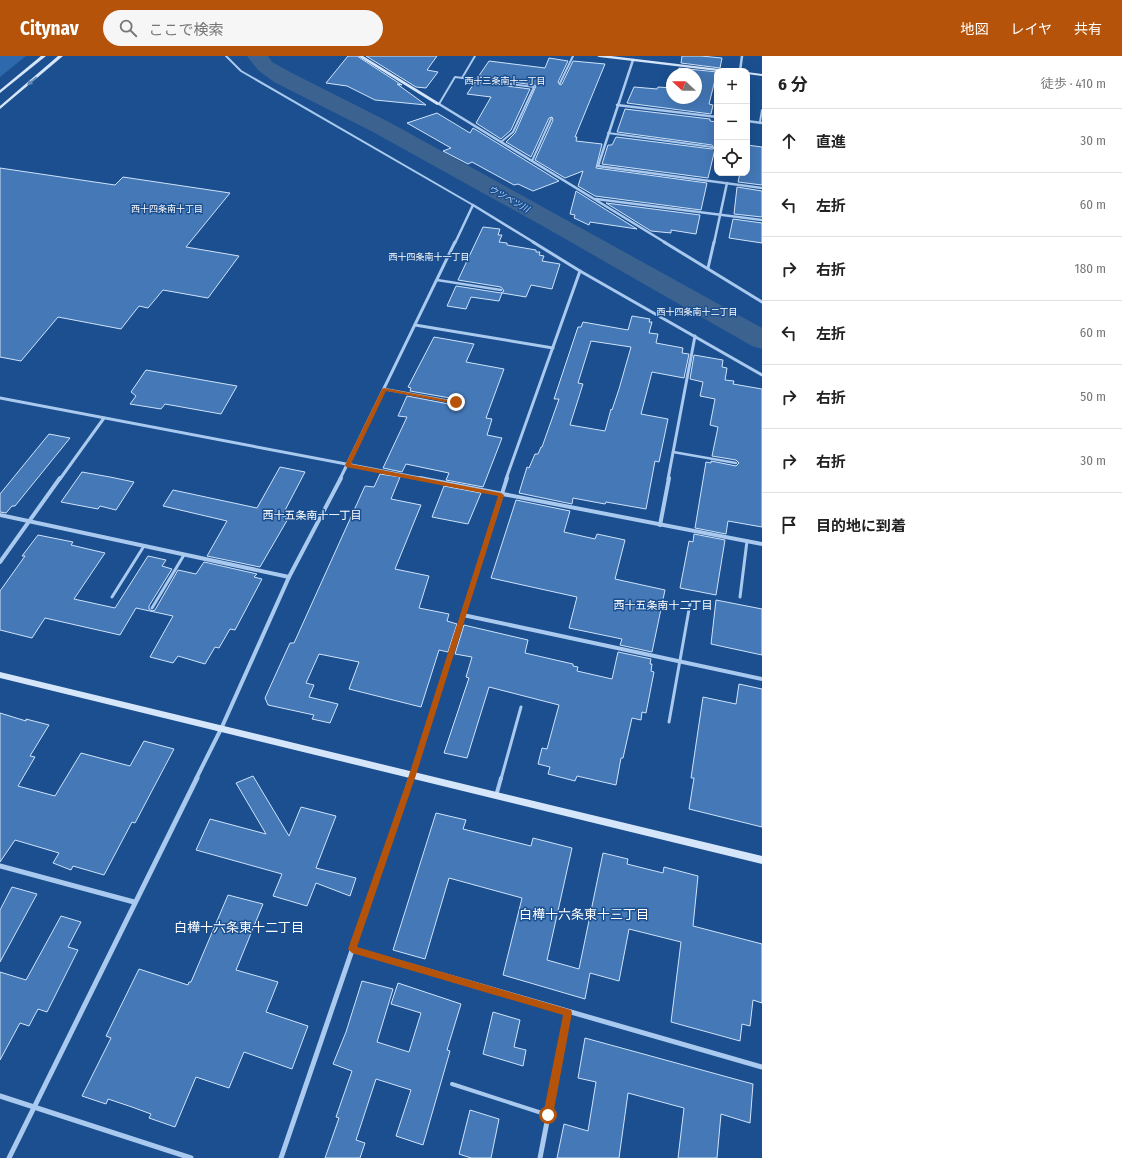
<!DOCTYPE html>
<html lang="ja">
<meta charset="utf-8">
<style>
body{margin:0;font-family:"Fira Sans Condensed","Noto Sans JP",sans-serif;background:#f6f6f6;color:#222}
.controls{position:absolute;right:12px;top:12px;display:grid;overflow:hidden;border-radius:8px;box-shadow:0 4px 16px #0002}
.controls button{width:36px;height:36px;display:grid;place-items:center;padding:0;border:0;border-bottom:1px solid #e0e0e0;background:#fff;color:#222;font:20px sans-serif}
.compass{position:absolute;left:666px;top:12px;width:36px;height:36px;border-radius:50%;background:#fff;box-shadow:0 4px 16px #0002;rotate:292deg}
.stop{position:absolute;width:12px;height:12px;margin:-9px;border:3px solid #b45309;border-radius:50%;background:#fff}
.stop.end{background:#b45309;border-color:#fff;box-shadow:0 1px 4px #0008}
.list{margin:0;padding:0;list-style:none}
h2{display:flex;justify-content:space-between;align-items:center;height:52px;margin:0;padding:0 16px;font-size:17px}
h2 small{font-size:13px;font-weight:400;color:#767676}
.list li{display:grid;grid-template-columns:26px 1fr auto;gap:12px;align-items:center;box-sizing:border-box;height:64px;padding:0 16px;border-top:1px solid #e0e0e0}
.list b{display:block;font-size:15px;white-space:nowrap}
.list em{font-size:13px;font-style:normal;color:#767676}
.icon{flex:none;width:22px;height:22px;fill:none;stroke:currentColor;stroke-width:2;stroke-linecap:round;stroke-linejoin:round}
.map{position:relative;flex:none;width:762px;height:1102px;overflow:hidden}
header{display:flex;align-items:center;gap:24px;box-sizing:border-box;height:56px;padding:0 20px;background:#b45309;color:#fff}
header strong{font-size:19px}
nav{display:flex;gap:22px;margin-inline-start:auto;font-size:14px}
.search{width:280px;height:36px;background:#f6f6f6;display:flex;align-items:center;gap:10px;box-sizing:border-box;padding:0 14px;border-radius:22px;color:#767676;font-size:15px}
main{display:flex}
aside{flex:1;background:#fff}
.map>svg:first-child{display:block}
.green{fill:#2e69ad}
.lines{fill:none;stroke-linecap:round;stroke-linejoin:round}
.river{fill:#3c6290;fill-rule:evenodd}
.building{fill:#4478b7;stroke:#cfe3fa;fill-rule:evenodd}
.lane-far3{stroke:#a9c9ee;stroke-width:2}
.lane-far2{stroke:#a9c9ee;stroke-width:2.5}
.lane-far1{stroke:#a9c9ee;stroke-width:3}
.lane{stroke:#a9c9ee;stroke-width:4}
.street-far3{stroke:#a9c9ee;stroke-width:2.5}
.street-far2{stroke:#a9c9ee;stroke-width:3}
.street-far1{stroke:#a9c9ee;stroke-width:4}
.street{stroke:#a9c9ee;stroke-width:5}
.secondary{fill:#d6e6fa;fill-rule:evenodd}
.oneway{fill:#668bba}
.route{fill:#b45309}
.labels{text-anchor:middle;stroke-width:3;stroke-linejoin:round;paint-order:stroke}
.far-neighbourhood-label{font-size:9px;fill:#fff;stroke:#1b4f8f}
.far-water-label{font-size:9px;font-style:italic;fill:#b5d3f5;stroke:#1b4f8f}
.neighbourhood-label{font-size:11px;fill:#fff;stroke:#1b4f8f}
.near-neighbourhood-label{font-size:13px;fill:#fff;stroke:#1b4f8f}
</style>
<header>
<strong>Citynav</strong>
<div class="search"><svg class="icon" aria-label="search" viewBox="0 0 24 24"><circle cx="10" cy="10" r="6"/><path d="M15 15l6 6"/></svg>ここで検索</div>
<nav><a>地図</a><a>レイヤ</a><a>共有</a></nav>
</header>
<main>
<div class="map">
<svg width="762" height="1102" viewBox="0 0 762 1102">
<rect width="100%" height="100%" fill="#1b4f8f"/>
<!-- green -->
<polygon class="green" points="0,0 26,0 0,21"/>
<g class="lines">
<!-- river -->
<polygon class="river" points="247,0 268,0 272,6 290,16 389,66 762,272 762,293 752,290 548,173 373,76 274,26 258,14"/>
</g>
<!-- building -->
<g class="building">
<polygon points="348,0 357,0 402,29 397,28 426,49 375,44 347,30 326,27"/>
<polygon points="366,0 437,0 427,14 438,16 426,32 416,31"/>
<polygon points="682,0 701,0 722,2 720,12 681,7"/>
<polygon points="549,2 568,5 558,26 560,29 562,28 573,5 605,8 575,81 577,81 576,85 602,88 596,112 707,127 701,154 595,140 578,130 583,115 565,122 535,104 553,64 552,61 549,62 531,101 506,86 515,77 536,30 534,29 478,21 489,5 545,12"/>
<polygon points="679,12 717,16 709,48 713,49 711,58 627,47 634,31 657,33 658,31 672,32 672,42 696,42 696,18 678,18"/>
<polygon points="475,26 530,33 511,74 501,83 476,67 491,41 467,38"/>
<polygon points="625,53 710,63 710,65 717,66 717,85 708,122 602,108 608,89 612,89 616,81 712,93 714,92 712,89 617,76"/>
<polygon points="437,57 470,77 473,72 559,125 533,135 518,128 514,129 472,106 468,108 443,95 451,92 407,67"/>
<polygon points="747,89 762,91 762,129 738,126 740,117 747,117"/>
<polygon points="0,112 115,129 123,121 230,137 186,191 239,200 208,242 163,234 148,252 139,250 121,273 58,261 21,305 0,301"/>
<polygon points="737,131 762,135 762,161 734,158"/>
<polygon points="576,135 637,173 590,166 589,169 574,162 575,159 570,158"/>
<polygon points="606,147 700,159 696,178 671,174 671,177 651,175"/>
<polygon points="733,163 762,167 762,187 729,182"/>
<polygon points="483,171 500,173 498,179 502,179 499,186 507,187 507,189 536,194 536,196 540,196 539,199 544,200 542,205 560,208 552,233 531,229 526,241 502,237 499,245 471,241 466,253 447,250 456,230 501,237 504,235 501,231 458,224"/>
<path d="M 632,260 L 650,263 L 649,266 L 652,266 L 649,277 L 658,278 L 656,287 L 683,292 L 682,297 L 689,298 L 684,322 L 652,316 L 641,358 L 668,363 L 659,406 L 655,405 L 646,453 L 606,446 L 605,448 L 573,442 L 572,448 L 519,437 L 527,411 L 529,412 L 535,398 L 538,398 L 541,391 L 542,391 L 559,343 L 554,343 L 578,271 L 581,271 L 583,266 L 628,274 ZM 591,285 L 631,291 L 619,333 L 612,354 L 611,353 L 605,375 L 570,369 L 583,328 L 578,327 Z"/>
<polygon points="434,281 474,288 466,306 504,313 486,362 492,363 487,379 502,382 483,431 446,424 449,417 406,408 402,416 383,412 407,361 398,360 407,340 454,349 458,347 456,343 410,335 411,332 408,331"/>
<polygon points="694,299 723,304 722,311 727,312 725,324 734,325 733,328 762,333 762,471 728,465 726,478 695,472 706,406 711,407 711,405 736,410 739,407 736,404 712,400 718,371 710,369 715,343 700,340 703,326 690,323"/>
<polygon points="146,314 237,330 221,358 165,348 161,353 130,348 136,340 131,336"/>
<polygon points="49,378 70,382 15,450 12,450 6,457 0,456 0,438"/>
<polygon points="280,411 305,416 282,460 289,461 260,511 207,500 227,465 163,450 173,434 257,452"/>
<polygon points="82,416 110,421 134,426 116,454 100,450 98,453 61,446"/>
<polygon points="380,418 400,421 391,443 421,449 395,513 429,520 419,552 449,558 447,565 457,568 448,596 439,594 421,651 349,633 359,606 319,598 306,627 314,629 309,641 338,648 330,667 312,663 314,659 268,649 265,642 290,587 294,587 365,430 374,431"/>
<polygon points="444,430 481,437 468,468 432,461"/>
<polygon points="516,444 570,455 564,476 595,483 597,478 625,484 615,523 665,534 652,596 620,589 622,583 569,572 577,541 491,522"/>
<polygon points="694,478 725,484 716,539 680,532 689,485 693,486"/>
<polygon points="38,479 73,486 71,489 105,497 74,543 115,552 148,500 166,504 162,510 172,513 149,550 149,553 152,555 155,554 178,514 196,518 204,506 257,518 254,521 262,523 235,574 230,573 219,592 215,591 205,608 178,600 173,607 150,601 173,560 136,552 120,579 45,562 32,582 0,574 0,535 25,500 22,500"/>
<polygon points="716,544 762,553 762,599 711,588"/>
<polygon points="464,569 528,584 525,597 573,608 573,610 578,611 577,615 612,623 618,596 651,603 650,608 652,608 651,615 654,616 646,657 642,656 641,664 632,662 623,702 621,702 616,729 577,720 575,725 548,718 550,711 538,708 542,692 547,693 559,649 489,631 467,702 444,697 469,622 466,621 472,601 455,598"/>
<polygon points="739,628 762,633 762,771 689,753 694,722 691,722 703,641 736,648"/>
<polygon points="0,657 26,665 26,663 49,669 30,700 35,701 18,730 55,740 81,697 130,710 144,685 174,693 135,767 132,766 104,819 73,810 71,814 53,807 59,797 15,784 0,806"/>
<polygon points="253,720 289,780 301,751 336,760 316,812 356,822 350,840 316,827 307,850 273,840 282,818 196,794 210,763 266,778 236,727"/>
<polygon points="436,757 466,764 463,773 531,790 533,782 572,792 547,904 579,913 603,797 628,803 627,808 663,817 664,811 698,820 693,870 762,888 762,947 753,944 750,970 742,968 740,985 671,966 681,886 629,873 619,925 590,917 585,943 503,919 522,842 449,822 425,903 393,894"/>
<polygon points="12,831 37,838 0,906 0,854"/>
<polygon points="228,839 263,848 236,914 278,926 266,956 308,970 292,1013 244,996 229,1032 196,1021 175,1071 149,1062 151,1058 132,1051 108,1043 106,1048 82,1040 111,982 106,980 139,913 188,929 189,926 191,926"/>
<polygon points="61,860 81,866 68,891 78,894 47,956 38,953 29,970 20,967 0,1004 0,916 26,924"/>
<polygon points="362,925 393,933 377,986 409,996 421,957 391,948 398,927 461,948 447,994 450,995 423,1089 396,1080 411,1034 376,1023 356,1084 365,1087 360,1102 325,1102 339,1062 336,1061 352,1015 333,1008 346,976"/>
<polygon points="493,956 520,964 514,991 526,994 523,1010 483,998"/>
<polygon points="585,982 753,1028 750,1067 721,1058 717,1102 678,1102 684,1052 628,1037 619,1102 557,1102 564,1068 588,1075 596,1026 578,1022"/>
<polygon points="470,1054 499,1063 491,1102 471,1102 459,1098"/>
</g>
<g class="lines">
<!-- lane-far3 -->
<g class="lane-far3">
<polyline points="226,0 241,15 473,149"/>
<polyline points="462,22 475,0"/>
<polyline points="560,27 573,0"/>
<polyline points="439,48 455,21 534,31 513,76 501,86"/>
<polyline points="760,66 762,54"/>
<polyline points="608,77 712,91"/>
<polyline points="532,105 551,63"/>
</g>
<!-- lane-far2 -->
<g class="lane-far2">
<polyline points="437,224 501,234"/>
<polyline points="384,333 455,346"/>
<polyline points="673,396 736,407"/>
</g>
<!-- lane-far1 -->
<g class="lane-far1">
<polyline points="112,541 144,490"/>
<polyline points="740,541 747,485"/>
<polyline points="152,552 184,499"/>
<polyline points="669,666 690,548"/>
<polyline points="501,723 521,651"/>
</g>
<!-- lane -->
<g class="lane">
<polyline points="496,740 501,722"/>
<polyline points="452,1028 548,1059"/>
</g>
<!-- street-far3 -->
<g class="street-far3">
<polyline points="633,4 598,110 762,132"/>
<polyline points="740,15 742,0"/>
<polyline points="439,48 666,187"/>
<polyline points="617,49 717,61"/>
<polyline points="747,65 762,67"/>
<polyline points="596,143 762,164"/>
<polyline points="455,187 473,149 535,187"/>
<polyline points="714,187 727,127"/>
</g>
<!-- street-far2 -->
<g class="street-far2">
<polyline points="533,186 580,215 762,319"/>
<polyline points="664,186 762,246"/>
<polyline points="708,212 714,186"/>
<polyline points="415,269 553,292"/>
<polyline points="0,342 425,423"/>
<polyline points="60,423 104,362"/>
<polyline points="340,423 455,186"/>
<polyline points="506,423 580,215"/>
<polyline points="668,423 695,280"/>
</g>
<!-- street-far1 -->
<g class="street-far1">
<polyline points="420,422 762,488"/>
<polyline points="0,459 289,521"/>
<polyline points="660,469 669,422"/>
<polyline points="0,506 60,422"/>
<polyline points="463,559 762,623"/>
<polyline points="196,723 221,673 289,521 341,422"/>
<polyline points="411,723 507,422"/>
</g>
<!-- street -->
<g class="street">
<polyline points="0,810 134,846"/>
<polyline points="352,893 762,1011"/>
<polyline points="0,1040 191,1102"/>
<polyline points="9,1102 197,722"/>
<polyline points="281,1102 411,722"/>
<polyline points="540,1102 568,957"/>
</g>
<!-- secondary -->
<g class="secondary">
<polygon points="41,0 46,0 0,37 0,34"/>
<polygon points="58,0 63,0 0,53 0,50"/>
<polygon points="358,0 363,0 441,48 437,49"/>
<polygon points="597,0 611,0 728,14 730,15 717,15 599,1"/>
<polygon points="747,16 762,18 762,20 747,18"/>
<polygon points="0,616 762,800 762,808 0,622"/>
</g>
</g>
<!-- one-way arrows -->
<defs><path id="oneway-solid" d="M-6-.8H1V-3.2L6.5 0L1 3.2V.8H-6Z"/></defs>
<use class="oneway" href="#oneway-solid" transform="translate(32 25) rotate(140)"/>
<!-- route -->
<polygon class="route" points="384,332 458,346 456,348 386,335 351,408 501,437 504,439 416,719 357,891 571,954 572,957 553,1059 551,1062 548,1064 545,1062 543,1059 563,959 352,897 348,893 409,719 498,440 346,411 345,409 382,333"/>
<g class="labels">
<!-- far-neighbourhood labels -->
<g class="far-neighbourhood-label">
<text x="505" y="28">西十三条南十一丁目</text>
<text x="167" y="156">西十四条南十丁目</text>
<text x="429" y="204">西十四条南十一丁目</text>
<text x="697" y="259">西十四条南十二丁目</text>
</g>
<!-- far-water labels -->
<g class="far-water-label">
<text transform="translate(509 143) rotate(29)" y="3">ウツベツ川</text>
</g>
<!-- neighbourhood labels -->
<g class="neighbourhood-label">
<text x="312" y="463">西十五条南十一丁目</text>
<text x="663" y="553">西十五条南十二丁目</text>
</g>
<!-- near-neighbourhood labels -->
<g class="near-neighbourhood-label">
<text x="584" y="863">白樺十六条東十三丁目</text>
<text x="239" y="876">白樺十六条東十二丁目</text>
</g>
</g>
</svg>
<div class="controls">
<button>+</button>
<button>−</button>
<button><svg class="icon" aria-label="locate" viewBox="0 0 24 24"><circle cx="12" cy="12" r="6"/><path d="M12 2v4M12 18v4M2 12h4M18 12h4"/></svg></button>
</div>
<svg class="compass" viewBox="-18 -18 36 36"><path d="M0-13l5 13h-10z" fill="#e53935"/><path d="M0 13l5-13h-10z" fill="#767676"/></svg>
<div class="stop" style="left:548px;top:1059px"></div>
<div class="stop end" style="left:456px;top:346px"></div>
</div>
<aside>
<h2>6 分<small>徒歩 · 410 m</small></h2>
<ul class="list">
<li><svg class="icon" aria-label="ahead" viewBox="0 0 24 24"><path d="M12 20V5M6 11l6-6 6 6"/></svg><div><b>直進</b></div><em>30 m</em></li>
<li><svg class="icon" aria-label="left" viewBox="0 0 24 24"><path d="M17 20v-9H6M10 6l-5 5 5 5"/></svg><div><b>左折</b></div><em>60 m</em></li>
<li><svg class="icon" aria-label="right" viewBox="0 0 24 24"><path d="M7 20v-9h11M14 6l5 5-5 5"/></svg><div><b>右折</b></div><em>180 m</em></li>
<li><svg class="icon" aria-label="left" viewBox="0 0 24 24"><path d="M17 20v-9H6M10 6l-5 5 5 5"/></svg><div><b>左折</b></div><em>60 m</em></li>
<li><svg class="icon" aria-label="right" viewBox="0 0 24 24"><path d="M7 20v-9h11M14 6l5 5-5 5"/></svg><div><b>右折</b></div><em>50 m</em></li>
<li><svg class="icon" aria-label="right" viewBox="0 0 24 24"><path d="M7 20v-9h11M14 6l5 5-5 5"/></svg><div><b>右折</b></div><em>30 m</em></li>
<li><svg class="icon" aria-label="arrive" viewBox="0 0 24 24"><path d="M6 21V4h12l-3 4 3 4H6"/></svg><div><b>目的地に到着</b></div></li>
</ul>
</aside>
</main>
